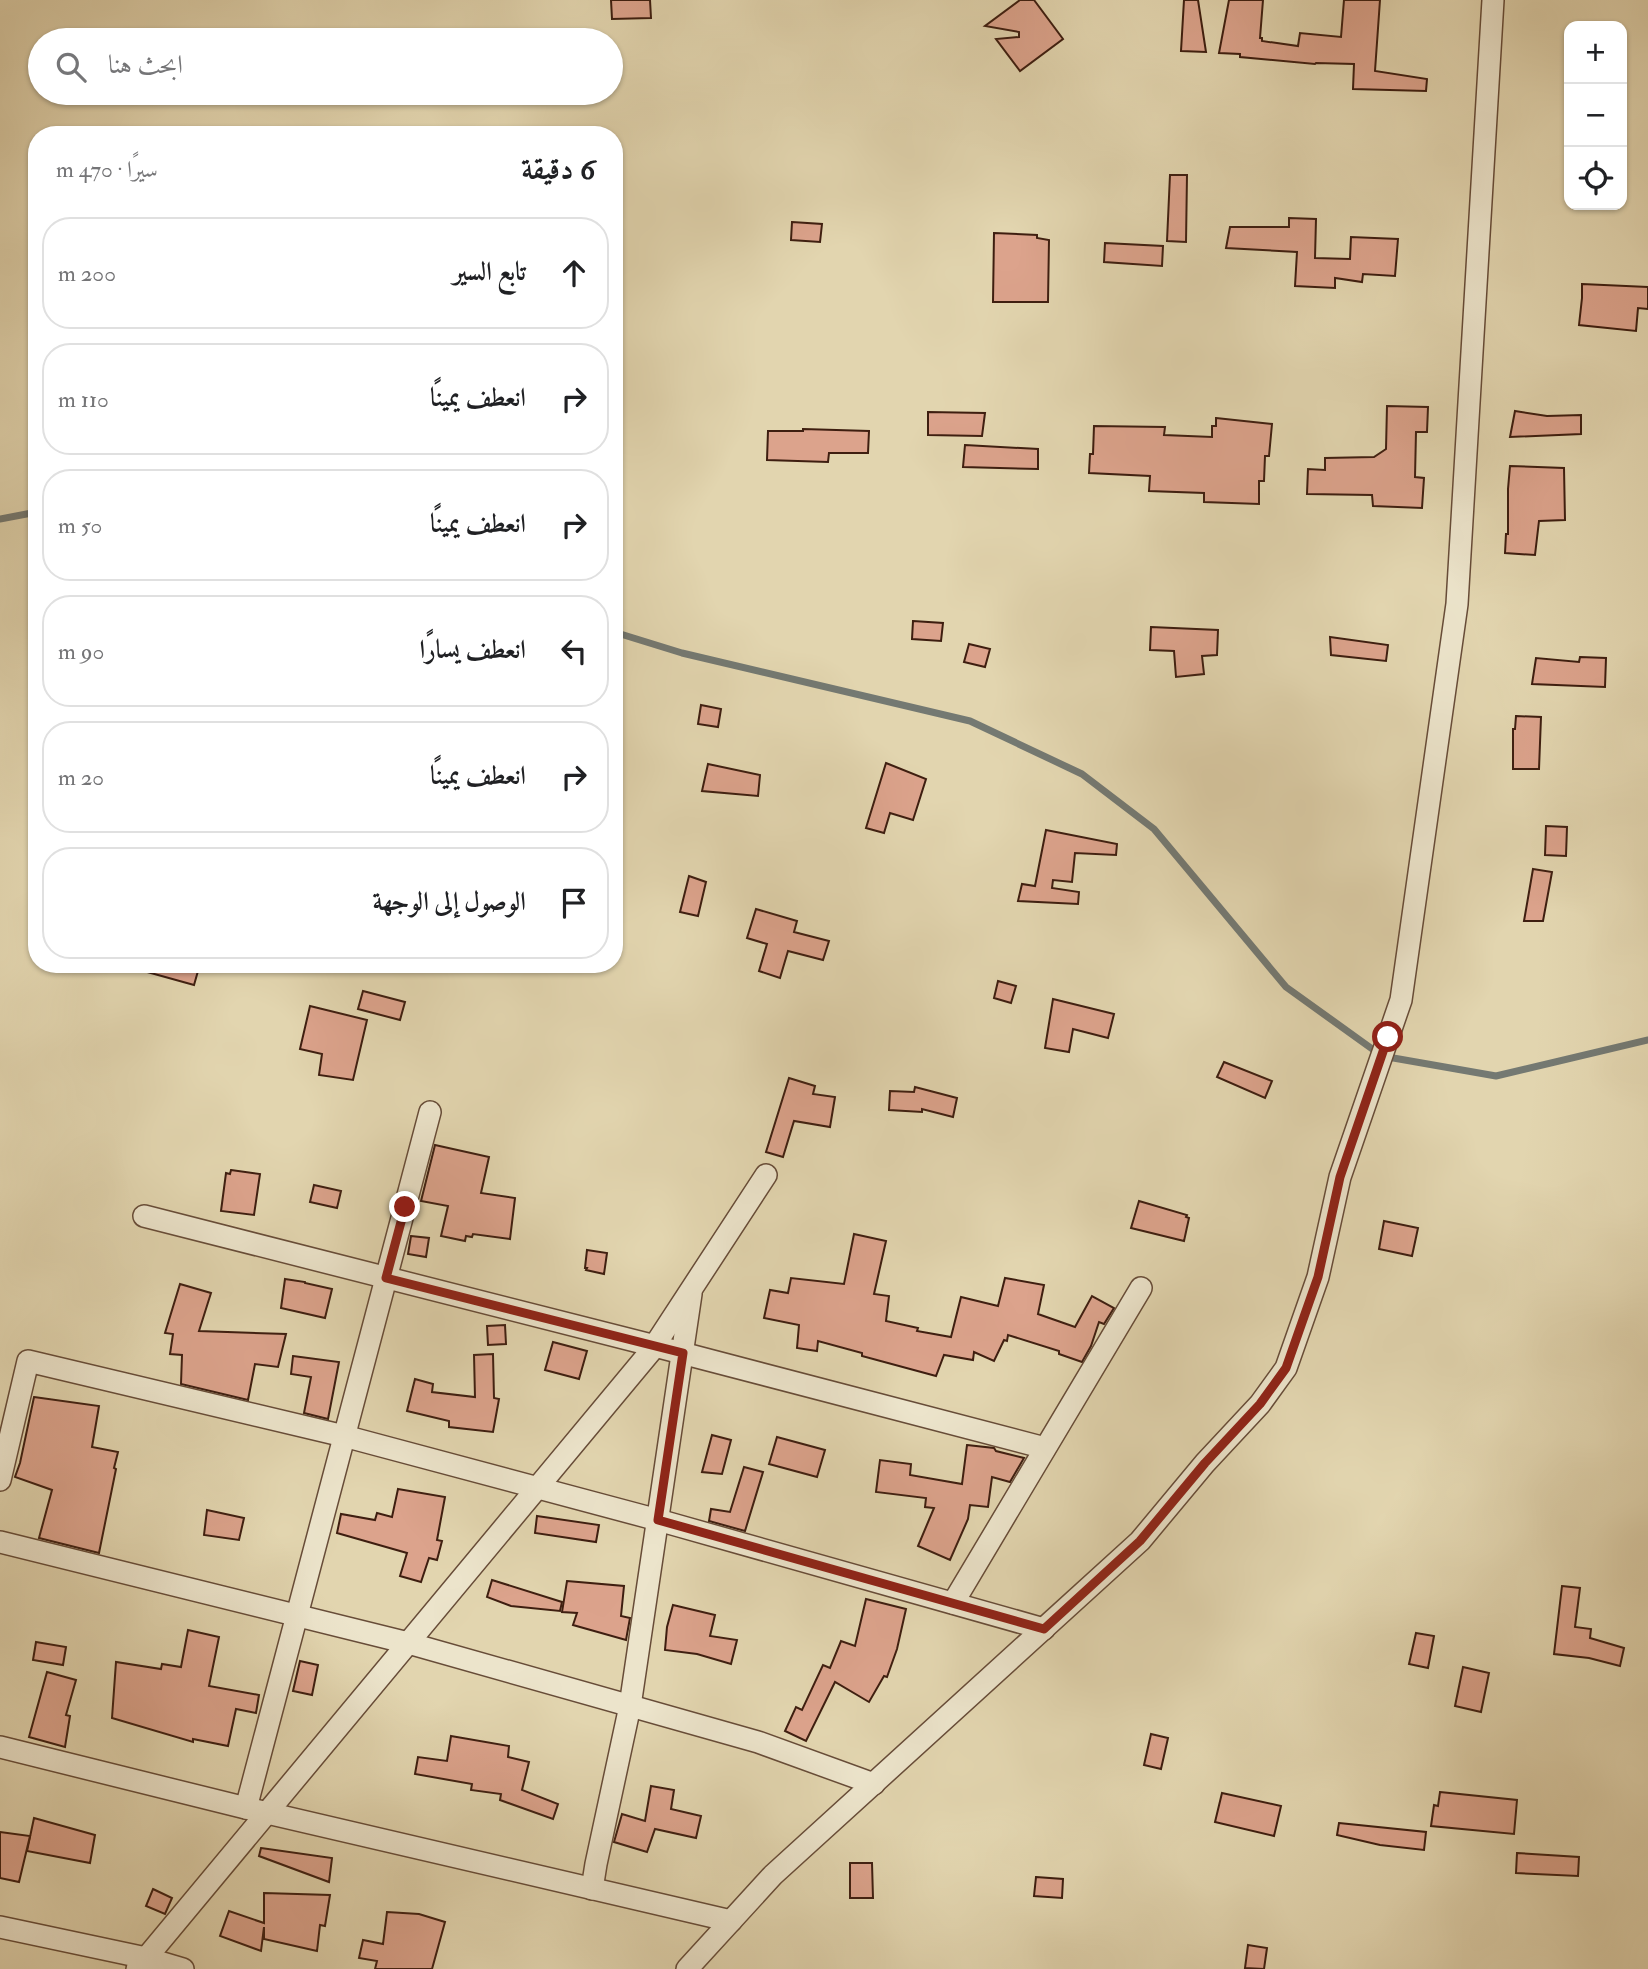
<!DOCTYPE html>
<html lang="ar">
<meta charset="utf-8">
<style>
body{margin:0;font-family:"IM FELL Double Pica",Amiri,serif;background:#f6f6f6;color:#202124;direction:rtl}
.controls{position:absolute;right:21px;top:21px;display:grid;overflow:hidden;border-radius:14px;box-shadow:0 2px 5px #0004}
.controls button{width:63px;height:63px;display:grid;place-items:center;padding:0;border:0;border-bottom:2px solid #e0e0e0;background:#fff;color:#202124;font:35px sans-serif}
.stop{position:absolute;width:21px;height:21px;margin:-16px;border:5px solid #8f2418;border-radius:50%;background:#fff}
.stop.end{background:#8f2418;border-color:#fff;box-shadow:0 2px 7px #0008}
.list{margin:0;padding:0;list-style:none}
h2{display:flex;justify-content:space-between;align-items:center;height:91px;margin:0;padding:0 28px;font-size:30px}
h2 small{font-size:23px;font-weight:400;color:#757577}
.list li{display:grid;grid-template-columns:46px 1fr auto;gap:21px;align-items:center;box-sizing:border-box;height:112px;margin:0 14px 14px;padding:0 14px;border:2px solid #e0e0e0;border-radius:28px}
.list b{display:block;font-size:26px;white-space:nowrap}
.list em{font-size:23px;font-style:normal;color:#757577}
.icon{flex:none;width:38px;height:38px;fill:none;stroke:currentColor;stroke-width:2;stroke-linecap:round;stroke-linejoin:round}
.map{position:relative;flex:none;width:1648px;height:1969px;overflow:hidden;direction:ltr}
.search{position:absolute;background:#fff;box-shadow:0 2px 5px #0004;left:28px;top:28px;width:595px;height:77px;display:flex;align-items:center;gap:18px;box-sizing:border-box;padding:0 24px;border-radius:38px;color:#757577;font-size:26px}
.panel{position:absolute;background:#fff;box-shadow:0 2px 5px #0004;left:28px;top:126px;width:595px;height:847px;border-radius:28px;direction:rtl}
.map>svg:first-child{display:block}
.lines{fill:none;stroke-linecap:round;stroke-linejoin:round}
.stream{stroke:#747972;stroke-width:7}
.building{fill:#dca38c;stroke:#3e1e10;stroke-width:2}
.minor-casing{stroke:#674c38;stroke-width:24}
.minor{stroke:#ece4cb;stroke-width:21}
.route{stroke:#8f2418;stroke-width:9}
</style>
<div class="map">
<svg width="1648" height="1969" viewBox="0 0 1648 1969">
<rect width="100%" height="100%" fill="#e2d5af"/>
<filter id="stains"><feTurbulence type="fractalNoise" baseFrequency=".00286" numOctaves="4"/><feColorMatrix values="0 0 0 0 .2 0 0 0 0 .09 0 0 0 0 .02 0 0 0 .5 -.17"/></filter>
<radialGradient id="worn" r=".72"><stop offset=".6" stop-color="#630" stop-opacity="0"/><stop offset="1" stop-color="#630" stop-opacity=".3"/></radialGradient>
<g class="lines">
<!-- stream -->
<g class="stream">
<polyline points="0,519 37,512"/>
<polyline points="614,632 682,653 970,721 1082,774 1154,829 1286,987 1382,1056 1496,1076 1648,1040"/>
</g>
</g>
<!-- building -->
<g class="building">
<polygon points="611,0 650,0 651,18 612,19"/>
<polygon points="1020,0 1034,0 1063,39 1020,71 996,39 1019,37 1019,32 985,26"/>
<polygon points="1184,0 1198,0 1206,52 1181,51"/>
<polygon points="1229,0 1263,0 1260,38 1262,38 1262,41 1298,46 1300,33 1341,37 1344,0 1380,0 1375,71 1427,79 1426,91 1353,89 1354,64 1316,63 1315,64 1240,57 1240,54 1219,53"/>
<polygon points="1170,175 1187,175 1186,242 1167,241"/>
<polygon points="1289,218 1316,219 1315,258 1350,259 1351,237 1398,239 1395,276 1363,274 1362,282 1335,278 1335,288 1295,286 1297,252 1226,248 1230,227 1289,227"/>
<polygon points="792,222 822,224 820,242 791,240"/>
<polygon points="994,233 1037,235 1037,238 1049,240 1048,302 993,302"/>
<polygon points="1105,243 1163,246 1162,266 1104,262"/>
<polygon points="1582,284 1648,287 1648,309 1638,308 1636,331 1579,325 1582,298"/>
<polygon points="1387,406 1428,407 1427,432 1416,432 1415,477 1424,478 1422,508 1373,506 1372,495 1307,494 1308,469 1325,470 1325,458 1374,457 1386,449"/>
<polygon points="1515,411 1547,416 1581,415 1581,434 1510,437"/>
<polygon points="928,412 985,413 982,436 928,435"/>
<polygon points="1216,418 1272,424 1269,456 1265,456 1264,481 1259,481 1259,504 1204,502 1204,493 1149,491 1150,476 1089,473 1090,454 1093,454 1094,426 1165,427 1164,435 1212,437 1212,426 1216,426"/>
<polygon points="803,429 869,431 868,453 829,453 828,462 767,460 768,431 803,431"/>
<polygon points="965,445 1038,449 1038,469 963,467"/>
<polygon points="1510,466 1564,468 1565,520 1539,521 1535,555 1505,553 1506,534 1508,534 1508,489"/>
<polygon points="913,621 943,623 941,641 912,639"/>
<polygon points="1151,627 1218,630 1217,655 1202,656 1204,674 1176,677 1174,651 1150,650"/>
<polygon points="1330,637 1388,645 1386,661 1331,655"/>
<polygon points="969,644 990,649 985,667 964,662"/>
<polygon points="1580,657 1606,658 1605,687 1532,684 1536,658 1579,662"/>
<polygon points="701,705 721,709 718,727 698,724"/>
<polygon points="1516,716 1541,717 1539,769 1513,769 1513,729 1515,729"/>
<polygon points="886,763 926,779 913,820 890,813 884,833 866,828"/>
<polygon points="708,764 760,775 758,796 702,791"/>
<polygon points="1546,826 1567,827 1566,856 1545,855"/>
<polygon points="1046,830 1117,844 1116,855 1075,853 1072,882 1053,880 1052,888 1079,892 1078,904 1018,901 1022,884 1035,886"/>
<polygon points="1533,869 1552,872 1543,921 1524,921"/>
<polygon points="689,876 706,882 698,916 680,912"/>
<polygon points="756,909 797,921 794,932 829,941 823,960 788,951 780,978 759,971 767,944 747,938"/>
<polygon points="141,964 200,964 194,985 140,970"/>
<polygon points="998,981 1016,986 1011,1003 994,998"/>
<polygon points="363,991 405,1002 400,1020 358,1009"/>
<polygon points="1053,999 1114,1014 1108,1038 1073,1029 1069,1052 1045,1048"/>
<polygon points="310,1006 367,1020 353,1080 319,1075 322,1054 300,1049"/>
<polygon points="1224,1062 1272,1081 1265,1098 1217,1077"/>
<polygon points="789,1078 815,1086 813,1094 835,1097 830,1127 794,1121 783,1157 766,1152"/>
<polygon points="915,1087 957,1098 953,1117 922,1109 922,1112 889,1110 890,1091 914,1092"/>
<polygon points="435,1145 489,1157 481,1193 515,1198 510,1239 473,1234 472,1237 466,1236 465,1241 441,1236 448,1206 421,1201"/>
<polygon points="231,1170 260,1174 254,1215 221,1211 226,1173 230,1174"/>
<polygon points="314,1185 341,1191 337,1208 310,1202"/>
<polygon points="1139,1201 1187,1215 1186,1217 1189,1218 1184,1241 1131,1228"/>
<polygon points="1384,1221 1418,1228 1412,1256 1379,1249"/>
<polygon points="854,1234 886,1241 874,1294 889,1296 886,1321 918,1328 917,1331 951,1337 961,1297 998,1306 1005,1278 1044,1285 1038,1314 1075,1327 1092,1296 1114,1308 1104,1324 1099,1322 1091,1346 1082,1362 1059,1354 1059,1351 1008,1335 1007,1341 1004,1340 994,1361 974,1352 973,1360 944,1355 936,1376 862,1356 862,1353 818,1341 817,1351 797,1348 799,1325 764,1318 770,1290 788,1293 791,1278 844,1284"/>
<polygon points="411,1236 429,1238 426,1257 408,1254"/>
<polygon points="587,1250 607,1253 604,1274 586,1270 587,1268 585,1268"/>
<polygon points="285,1279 305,1282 305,1283 332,1289 325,1318 281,1308"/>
<polygon points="180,1284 211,1293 199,1331 286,1334 278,1367 255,1364 248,1400 181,1384 182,1355 170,1354 173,1334 165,1333"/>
<polygon points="505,1325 506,1344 488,1345 487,1326"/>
<polygon points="553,1342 587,1351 579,1379 545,1370"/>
<polygon points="493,1354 494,1398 499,1399 493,1432 449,1427 449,1421 407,1411 415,1379 433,1384 432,1392 475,1397 474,1355"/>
<polygon points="293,1356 339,1362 328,1419 304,1413 311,1377 291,1374"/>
<polygon points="34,1397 99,1406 92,1447 118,1452 114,1468 116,1469 99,1553 39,1538 52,1490 15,1477 20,1463"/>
<polygon points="712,1435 731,1440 722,1474 702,1472"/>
<polygon points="777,1437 825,1450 817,1477 769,1464"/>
<polygon points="967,1445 994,1448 996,1451 1024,1458 1010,1482 992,1477 988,1507 970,1505 968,1519 950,1560 918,1546 934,1508 925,1507 926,1498 876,1492 880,1460 911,1464 910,1475 962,1484"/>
<polygon points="744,1467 763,1472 745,1531 709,1521 711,1509 730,1512"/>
<polygon points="398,1489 445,1497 437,1540 442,1541 437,1560 429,1558 421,1582 400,1576 407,1553 337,1533 341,1514 375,1520 377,1513 392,1517"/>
<polygon points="207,1510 244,1518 239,1540 204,1535"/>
<polygon points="537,1516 599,1525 596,1542 535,1533"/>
<polygon points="492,1580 562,1602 560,1611 511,1606 487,1597"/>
<polygon points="567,1581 624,1586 621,1616 630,1618 626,1640 573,1625 577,1613 562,1612"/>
<polygon points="1562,1586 1580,1588 1575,1627 1591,1629 1590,1638 1624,1648 1620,1666 1589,1658 1554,1654"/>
<polygon points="866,1599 906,1609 897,1649 887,1677 884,1676 869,1702 835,1682 806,1741 785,1731 796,1707 802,1710 823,1665 830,1668 841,1641 855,1646"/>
<polygon points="673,1605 715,1615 710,1636 737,1640 731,1664 697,1654 665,1650 667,1627"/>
<polygon points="188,1630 219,1637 209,1686 259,1695 256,1713 236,1709 228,1746 193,1739 193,1742 112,1718 116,1662 161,1669 162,1664 181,1667"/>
<polygon points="1416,1633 1434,1636 1428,1668 1409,1664"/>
<polygon points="36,1642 66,1647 63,1665 33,1660"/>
<polygon points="300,1661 318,1665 312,1695 293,1691"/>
<polygon points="1463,1667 1489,1673 1481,1712 1455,1706"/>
<polygon points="47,1672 76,1680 66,1715 70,1716 65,1747 29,1737"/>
<polygon points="1151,1734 1168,1738 1161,1769 1144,1765"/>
<polygon points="451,1736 509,1746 508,1757 529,1762 522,1790 558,1804 553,1819 500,1800 501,1794 471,1790 472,1784 415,1774 418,1757 447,1761"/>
<polygon points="651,1786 674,1790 671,1809 701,1816 696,1838 655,1829 647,1852 614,1842 622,1814 645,1821"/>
<polygon points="1440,1792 1517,1800 1514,1834 1431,1826 1434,1805 1438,1806"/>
<polygon points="1222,1793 1281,1806 1274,1836 1215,1822"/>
<polygon points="34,1818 95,1835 90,1863 27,1851"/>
<polygon points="1339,1823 1426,1832 1424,1850 1380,1845 1337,1835"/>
<polygon points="0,1832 30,1836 19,1882 0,1878"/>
<polygon points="261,1848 332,1858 329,1882 259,1856"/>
<polygon points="1517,1853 1579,1857 1578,1876 1516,1873"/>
<polygon points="850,1863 872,1863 873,1898 850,1898"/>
<polygon points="1036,1877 1063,1879 1062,1898 1034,1896"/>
<polygon points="153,1889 172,1898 165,1914 146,1906"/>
<polygon points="264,1893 330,1895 325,1926 320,1925 317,1951 264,1939 264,1927 261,1951 220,1936 229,1911 264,1923"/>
<polygon points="387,1912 419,1914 445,1922 432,1969 375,1969 377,1961 359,1958 363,1940 383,1944"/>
<polygon points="1248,1945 1267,1948 1264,1969 1245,1968"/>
</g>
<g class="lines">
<defs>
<g id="minor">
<polyline points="144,1216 655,1346 1045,1448"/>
<polyline points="0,1480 28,1361 344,1436 658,1520 1044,1629"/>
<polyline points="0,1542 408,1643 758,1742 874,1784"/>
<polyline points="953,1603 1141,1288"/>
<polyline points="0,1747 246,1808 731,1921"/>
<polyline points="246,1808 430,1112"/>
<polyline points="592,1889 596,1864 630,1706 691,1294"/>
<polyline points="0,1927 146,1958 183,1969"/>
<polyline points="137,1969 651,1351 766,1175"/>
<polyline points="687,1969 773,1875 1140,1541 1205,1463 1260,1404 1286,1368 1318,1277 1340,1177 1401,1000 1457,604 1493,0"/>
</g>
</defs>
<!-- minor casing -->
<use href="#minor" class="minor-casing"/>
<!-- minor -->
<use href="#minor" class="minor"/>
</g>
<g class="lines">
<!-- route -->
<polyline class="route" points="405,1207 386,1278 683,1353 658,1520 1044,1629 1140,1541 1205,1463 1260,1404 1286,1368 1318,1277 1340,1177 1388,1037"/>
</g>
<rect width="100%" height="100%" filter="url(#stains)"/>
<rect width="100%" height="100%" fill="url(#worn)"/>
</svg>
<div class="controls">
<button>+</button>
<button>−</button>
<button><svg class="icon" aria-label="locate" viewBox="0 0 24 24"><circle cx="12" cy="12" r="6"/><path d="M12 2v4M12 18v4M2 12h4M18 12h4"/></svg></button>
</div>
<div class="stop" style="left:1388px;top:1037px"></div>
<div class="stop end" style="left:405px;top:1207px"></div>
<div class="search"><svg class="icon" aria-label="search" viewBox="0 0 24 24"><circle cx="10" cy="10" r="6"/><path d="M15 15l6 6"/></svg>ابحث هنا</div>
<section class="panel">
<h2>6 دقيقة<small>سيرًا · 470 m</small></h2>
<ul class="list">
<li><svg class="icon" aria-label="ahead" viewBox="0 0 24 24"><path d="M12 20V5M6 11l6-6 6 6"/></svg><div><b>تابع السير</b></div><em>200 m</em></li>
<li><svg class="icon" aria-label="right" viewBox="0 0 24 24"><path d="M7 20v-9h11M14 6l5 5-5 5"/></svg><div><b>انعطف يمينًا</b></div><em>110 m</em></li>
<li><svg class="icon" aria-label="right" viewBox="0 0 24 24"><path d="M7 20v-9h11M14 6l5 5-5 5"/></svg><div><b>انعطف يمينًا</b></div><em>50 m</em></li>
<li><svg class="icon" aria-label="left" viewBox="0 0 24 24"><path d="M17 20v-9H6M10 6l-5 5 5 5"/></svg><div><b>انعطف يسارًا</b></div><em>90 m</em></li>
<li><svg class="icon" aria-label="right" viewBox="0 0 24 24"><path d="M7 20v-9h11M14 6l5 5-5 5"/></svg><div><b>انعطف يمينًا</b></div><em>20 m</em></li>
<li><svg class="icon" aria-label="arrive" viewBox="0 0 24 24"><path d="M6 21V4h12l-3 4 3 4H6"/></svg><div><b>الوصول إلى الوجهة</b></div></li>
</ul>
</section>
</div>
